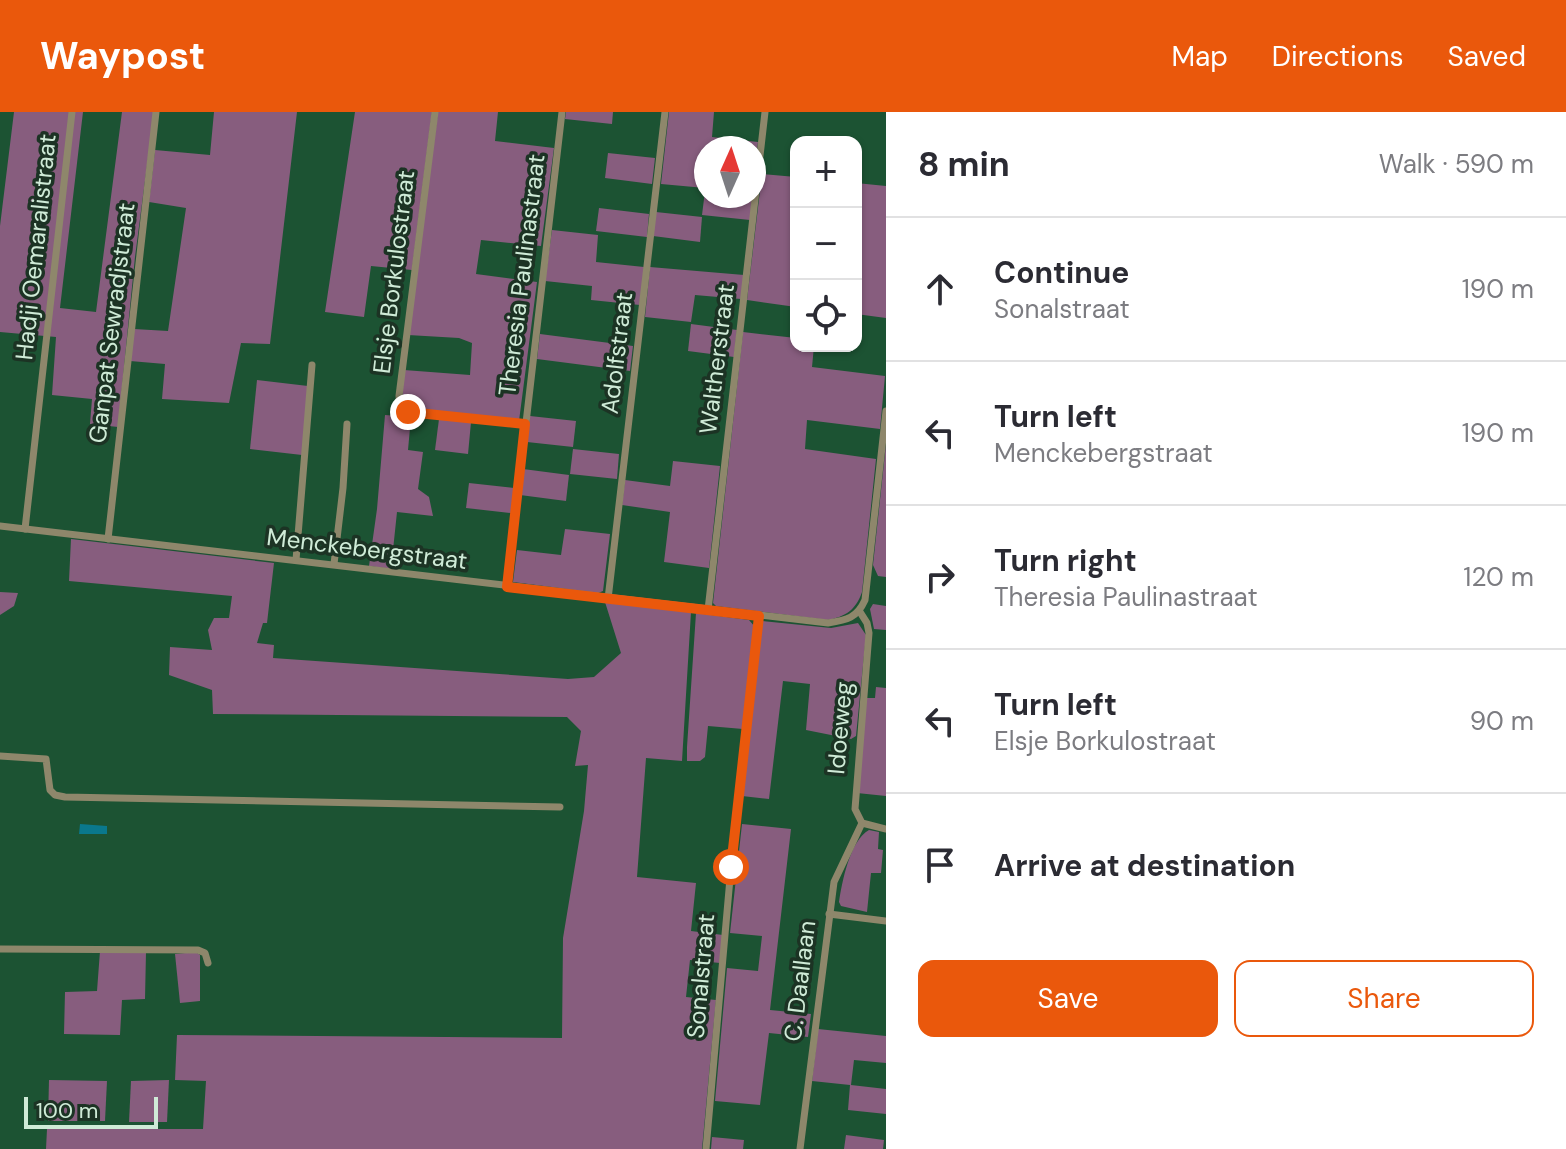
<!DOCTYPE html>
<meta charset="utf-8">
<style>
body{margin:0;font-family:"DM Sans",sans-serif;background:#f2f2f3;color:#2b2b33}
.controls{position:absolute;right:24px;top:24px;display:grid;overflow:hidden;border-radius:16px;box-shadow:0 2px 6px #0004}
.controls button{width:72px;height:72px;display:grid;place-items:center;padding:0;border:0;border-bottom:2px solid #e1e1e2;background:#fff;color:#2b2b33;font:40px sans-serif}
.compass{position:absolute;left:694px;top:24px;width:72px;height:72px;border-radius:50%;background:#fff;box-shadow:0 2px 6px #0004;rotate:3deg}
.scale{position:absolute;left:24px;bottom:20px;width:134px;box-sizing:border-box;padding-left:8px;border:4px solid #cfebd7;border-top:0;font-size:22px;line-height:28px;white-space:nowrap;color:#cfebd7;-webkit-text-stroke:6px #1c3324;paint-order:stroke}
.stop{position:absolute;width:24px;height:24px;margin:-18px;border:6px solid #ea580c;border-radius:50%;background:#fff}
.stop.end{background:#ea580c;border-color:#fff;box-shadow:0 2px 8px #0008}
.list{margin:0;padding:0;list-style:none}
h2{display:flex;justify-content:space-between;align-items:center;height:104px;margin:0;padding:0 32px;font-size:34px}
h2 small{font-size:26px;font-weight:400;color:#7c7c81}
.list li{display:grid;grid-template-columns:52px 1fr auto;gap:24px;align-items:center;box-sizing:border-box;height:144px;padding:0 32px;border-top:2px solid #e1e1e2}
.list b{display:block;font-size:30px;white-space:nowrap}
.list p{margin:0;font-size:26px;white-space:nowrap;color:#7c7c81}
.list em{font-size:26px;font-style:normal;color:#7c7c81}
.actions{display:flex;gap:16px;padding:24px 32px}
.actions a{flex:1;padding:18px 0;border:2px solid #ea580c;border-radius:16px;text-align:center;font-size:28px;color:#ea580c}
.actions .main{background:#ea580c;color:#fff}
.icon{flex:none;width:44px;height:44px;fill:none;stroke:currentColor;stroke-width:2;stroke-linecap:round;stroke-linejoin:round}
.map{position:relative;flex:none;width:886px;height:1037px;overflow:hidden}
header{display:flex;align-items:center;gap:48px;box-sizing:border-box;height:112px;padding:0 40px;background:#ea580c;color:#fff}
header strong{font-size:38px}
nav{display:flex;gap:44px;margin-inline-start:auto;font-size:28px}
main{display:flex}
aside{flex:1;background:#fff}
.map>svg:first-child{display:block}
.green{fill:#875d7e}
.water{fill:#0a788c}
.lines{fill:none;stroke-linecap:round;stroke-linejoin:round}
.street{stroke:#8e876b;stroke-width:7}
.route{stroke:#ea580c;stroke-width:10}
.labels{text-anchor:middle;stroke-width:7;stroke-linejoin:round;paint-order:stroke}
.street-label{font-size:24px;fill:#cfebd7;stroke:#1c3324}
</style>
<header>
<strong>Waypost</strong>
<nav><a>Map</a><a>Directions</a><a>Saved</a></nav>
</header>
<main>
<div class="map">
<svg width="886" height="1037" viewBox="0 0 886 1037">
<rect width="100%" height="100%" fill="#1c5333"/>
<!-- green -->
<g class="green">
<polygon points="14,0 83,0 60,196 96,200 122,0 154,0 135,145 118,315 90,312 92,287 52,283 56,225 0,220 0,114"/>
<polygon points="214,0 297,0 270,232 241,231 229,291 162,287 165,252 130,249 134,217 168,219 186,96 149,90 155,38 210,43"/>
<polygon points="355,0 432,0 412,158 371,154 364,205 325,200"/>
<polygon points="438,0 498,0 495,29 554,36 541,134 481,128 476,162 537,170 519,309 419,299 402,293 404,258 470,263 472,231 459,226 408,223"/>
<polygon points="566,0 613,0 612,12 565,7"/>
<polygon points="669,0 714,0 712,25 758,30 755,55 754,36 706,36 705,76 661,72"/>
<polygon points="608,41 655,46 652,72 605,66"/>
<polygon points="762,62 796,65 796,195 747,188"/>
<polygon points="856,71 886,74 886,206 856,202"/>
<polygon points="705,79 706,84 753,84 750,108 702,103"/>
<polygon points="599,96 649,102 647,125 596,119"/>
<polygon points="656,100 702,105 700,130 653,124"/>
<polygon points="552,118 598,123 596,150 644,155 640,193 591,188 592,174 545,169"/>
<polygon points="650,155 744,163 741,187 695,183 691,210 645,205"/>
<polygon points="691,212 737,218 734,245 688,239"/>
<path d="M 743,220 L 796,226 L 796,234 L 814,234 L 812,255 L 885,264 L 880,317 L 807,308 L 805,337 L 876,347 L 862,480 C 856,498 845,505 827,508 L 716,494 L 713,491 Z"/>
<polygon points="540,222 633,234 630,259 537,247"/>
<polygon points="257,268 308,274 302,343 250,337"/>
<polygon points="385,303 411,305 408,338 423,340 418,377 429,385 433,404 397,400 391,457 369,454 377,397"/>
<polygon points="530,304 576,309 573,335 527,330"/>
<polygon points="439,307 471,310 468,342 435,338"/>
<polygon points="886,332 886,465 878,464 873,453"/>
<polygon points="573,337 619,342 617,367 570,362"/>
<polygon points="673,349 720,354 709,456 664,450 670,400 622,393 625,368 670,374"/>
<polygon points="523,357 569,363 566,389 520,383"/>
<polygon points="469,371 514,376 511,401 466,396"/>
<polygon points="565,417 610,422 603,479 598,481 513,470 517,438 561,443"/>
<polygon points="71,427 274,451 267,511 263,511 257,531 274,533 273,546 568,567 594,565 621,541 605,490 691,500 682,649 646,646 637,765 696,771 691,819 723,823 720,851 690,848 686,885 716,888 702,1037 46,1037 47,1017 203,1017 206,969 175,968 177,923 562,926 563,826 584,699 588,653 575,654 581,619 567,605 213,602 212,578 169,563 170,535 212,538 208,518 214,506 229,506 232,484 69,469"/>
<polygon points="0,480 18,481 14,494 0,503"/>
<polygon points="873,492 886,494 886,518 874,517 870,497"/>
<polygon points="696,501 749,508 755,515 743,617 708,614 705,645 700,649 687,649 687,635"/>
<polygon points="761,509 831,516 858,511 866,523 856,624 851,627 806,618 810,572 783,569 769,687 742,684"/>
<polygon points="876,575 886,576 886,684 857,681 866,586 875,586"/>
<polygon points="742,712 791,717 770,898 811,902 808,925 769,921 760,993 715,989 727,856 758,859 762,824 730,821"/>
<path d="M 869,718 L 879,720 L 878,737 L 883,738 L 881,761 L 871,761 L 867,800 L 841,794 L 839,790 C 842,770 850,728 869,718 Z"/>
<polygon points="100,839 146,840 145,887 122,888 120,923 64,922 65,880 97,879"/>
<polygon points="196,840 200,843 200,889 180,891 175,842"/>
<polygon points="818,917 886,924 886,951 854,948 851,973 886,977 886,1002 848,998 850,973 812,969"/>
<polygon points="49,968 107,969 105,1009 48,1009"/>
<polygon points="169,968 167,1010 129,1010 131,969"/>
<polygon points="846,1023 884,1028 883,1037 844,1037"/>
<polygon points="712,1025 744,1028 743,1037 711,1037"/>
</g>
<!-- water -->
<polygon class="water" points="80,712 107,714 107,722 79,722"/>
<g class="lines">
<!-- street -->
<g class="street">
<polyline points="435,0 399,284 400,295 423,302 525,312"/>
<path d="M 0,414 L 828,511 C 847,508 857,506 865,488 L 886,299"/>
<polyline points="25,417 72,0"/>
<polyline points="108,427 156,0"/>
<polyline points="296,448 312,253"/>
<polyline points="334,452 343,376 347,312"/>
<polyline points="507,475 562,0"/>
<polyline points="608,487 665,0"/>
<polyline points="708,498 765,0"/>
<polyline points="860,500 867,511 869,521 855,697 862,711 886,717"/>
<polyline points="0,644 46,647 50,678 55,683 65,685 560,695"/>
<polyline points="829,802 886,809"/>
<polyline points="0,837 198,838 205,841 208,851"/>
<polyline points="706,1037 731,755 759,504"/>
<polyline points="800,1037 834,770 862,711"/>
</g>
</g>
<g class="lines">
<!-- route -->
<polyline class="route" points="408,300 525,312 507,475 759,504 731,755"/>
</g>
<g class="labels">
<!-- street labels -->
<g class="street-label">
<text transform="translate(36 135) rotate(-84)" y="8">Hadji Oemaralistraat</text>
<text transform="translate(394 160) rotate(-83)" y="8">Elsje Borkulostraat</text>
<text transform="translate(522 163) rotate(-83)" y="8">Theresia Paulinastraat</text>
<text transform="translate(112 211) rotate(-83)" y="8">Ganpat Sewradjstraat</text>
<text transform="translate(617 241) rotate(-83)" y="8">Adolfstraat</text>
<text transform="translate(717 247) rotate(-83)" y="8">Waltherstraat</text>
<text transform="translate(367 437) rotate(7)" y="8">Menckebergstraat</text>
<text transform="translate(840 616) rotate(-85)" y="8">Idoeweg</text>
<text transform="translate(701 864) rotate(-85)" y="8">Sonalstraat</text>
<text transform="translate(800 869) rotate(-83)" y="8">C. Daallaan</text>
</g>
</g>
</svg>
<div class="controls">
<button>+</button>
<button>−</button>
<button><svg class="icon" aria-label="locate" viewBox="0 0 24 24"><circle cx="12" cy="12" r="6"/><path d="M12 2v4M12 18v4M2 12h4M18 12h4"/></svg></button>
</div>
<svg class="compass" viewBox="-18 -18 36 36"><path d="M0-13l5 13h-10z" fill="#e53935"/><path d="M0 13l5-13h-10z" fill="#7c7c81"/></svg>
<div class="scale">100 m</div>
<div class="stop" style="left:731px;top:755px"></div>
<div class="stop end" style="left:408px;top:300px"></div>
</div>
<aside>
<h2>8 min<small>Walk · 590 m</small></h2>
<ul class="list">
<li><svg class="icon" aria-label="ahead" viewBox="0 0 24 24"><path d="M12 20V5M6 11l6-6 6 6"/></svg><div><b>Continue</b><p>Sonalstraat</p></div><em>190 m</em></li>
<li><svg class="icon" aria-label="left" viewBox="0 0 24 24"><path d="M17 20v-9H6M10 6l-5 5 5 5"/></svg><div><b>Turn left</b><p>Menckebergstraat</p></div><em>190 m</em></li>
<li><svg class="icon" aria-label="right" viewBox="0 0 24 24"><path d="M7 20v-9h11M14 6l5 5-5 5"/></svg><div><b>Turn right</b><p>Theresia Paulinastraat</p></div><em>120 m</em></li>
<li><svg class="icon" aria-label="left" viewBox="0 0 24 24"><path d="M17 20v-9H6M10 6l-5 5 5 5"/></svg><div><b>Turn left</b><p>Elsje Borkulostraat</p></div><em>90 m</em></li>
<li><svg class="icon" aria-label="arrive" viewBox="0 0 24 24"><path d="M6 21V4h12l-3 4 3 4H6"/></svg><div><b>Arrive at destination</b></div></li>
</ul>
<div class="actions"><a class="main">Save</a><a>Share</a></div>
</aside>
</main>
